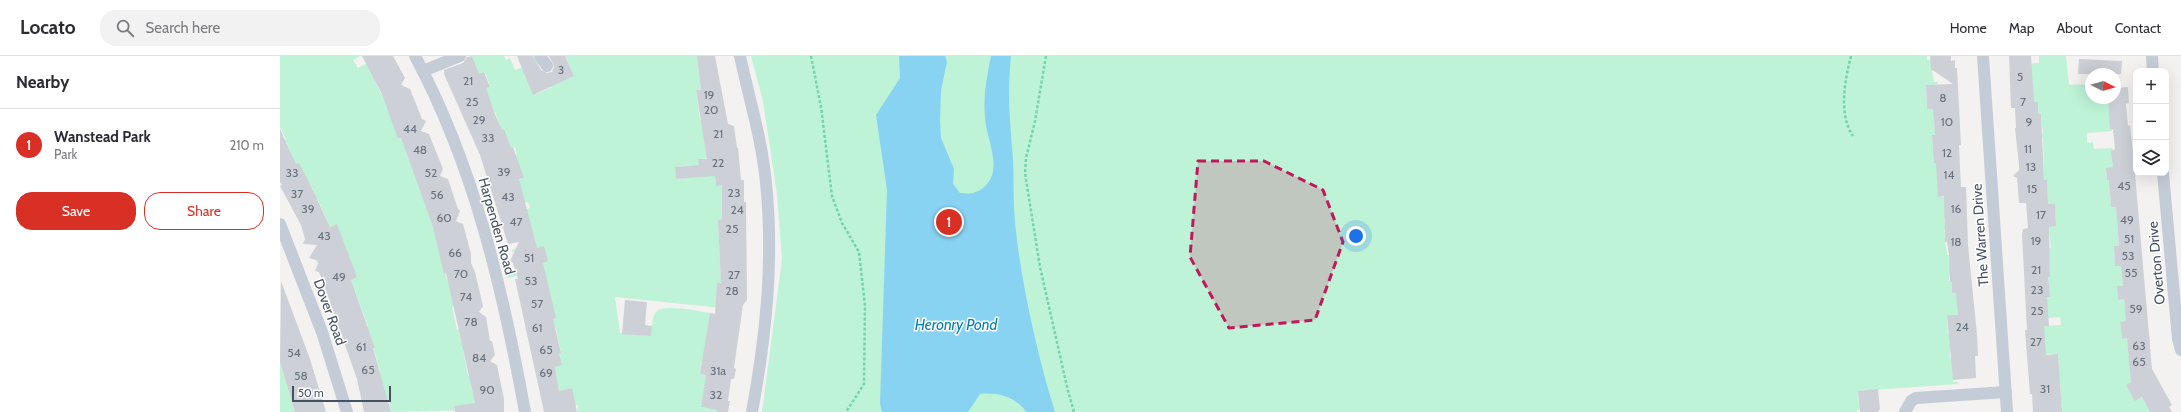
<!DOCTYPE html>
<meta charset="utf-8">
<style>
body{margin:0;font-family:Cabin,sans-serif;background:#f2f2f3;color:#2b2b33}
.controls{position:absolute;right:12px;top:12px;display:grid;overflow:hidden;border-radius:8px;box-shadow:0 4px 16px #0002}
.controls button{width:36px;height:36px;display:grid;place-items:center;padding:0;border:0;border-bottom:1px solid #e1e1e2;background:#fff;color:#2b2b33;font:20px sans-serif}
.compass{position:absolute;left:1805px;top:12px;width:36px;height:36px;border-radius:50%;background:#fff;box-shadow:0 4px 16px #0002;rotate:95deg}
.scale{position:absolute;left:12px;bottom:10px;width:99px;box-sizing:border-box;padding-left:4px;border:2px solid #475260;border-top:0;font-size:11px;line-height:14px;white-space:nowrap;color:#475260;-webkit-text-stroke:3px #fff;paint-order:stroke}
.you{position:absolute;left:1076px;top:180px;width:14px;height:14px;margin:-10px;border:3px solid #fff;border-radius:50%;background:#1a73e8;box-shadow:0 0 0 6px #1a73e833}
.badge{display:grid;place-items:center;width:26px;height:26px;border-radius:50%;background:#d93025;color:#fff;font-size:13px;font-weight:700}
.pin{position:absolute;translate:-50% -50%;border:2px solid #fff;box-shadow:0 1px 4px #0006}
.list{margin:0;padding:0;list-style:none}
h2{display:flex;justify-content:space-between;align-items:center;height:52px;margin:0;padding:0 16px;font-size:17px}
h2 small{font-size:13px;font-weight:400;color:#7c7c81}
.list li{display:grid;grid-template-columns:26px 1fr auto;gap:12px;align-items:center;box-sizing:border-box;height:72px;padding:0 16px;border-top:1px solid #e1e1e2}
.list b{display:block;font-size:15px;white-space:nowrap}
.list p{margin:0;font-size:13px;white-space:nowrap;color:#7c7c81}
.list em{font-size:13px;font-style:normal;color:#7c7c81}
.actions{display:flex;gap:8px;padding:12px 16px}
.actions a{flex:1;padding:9px 0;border:1px solid #d93025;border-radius:16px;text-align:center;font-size:14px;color:#d93025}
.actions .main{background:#d93025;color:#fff}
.icon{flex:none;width:22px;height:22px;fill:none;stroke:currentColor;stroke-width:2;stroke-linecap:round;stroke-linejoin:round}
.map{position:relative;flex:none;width:1901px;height:356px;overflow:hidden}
header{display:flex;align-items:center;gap:24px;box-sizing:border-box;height:56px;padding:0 20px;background:#fff;border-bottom:1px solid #e1e1e2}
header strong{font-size:19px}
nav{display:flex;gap:22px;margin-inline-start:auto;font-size:14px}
.search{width:280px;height:36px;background:#f2f2f3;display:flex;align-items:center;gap:10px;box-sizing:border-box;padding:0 14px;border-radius:16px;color:#7c7c81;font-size:15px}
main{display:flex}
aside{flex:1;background:#fff}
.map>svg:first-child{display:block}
.green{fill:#bef3d7}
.water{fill:#88d3f2}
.building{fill:#cdd0d6}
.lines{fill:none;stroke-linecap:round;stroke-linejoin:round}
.path{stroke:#73d4ad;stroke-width:2.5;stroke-dasharray:3 2;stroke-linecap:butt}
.street{stroke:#c4ccd7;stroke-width:12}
.marked{fill:#c2185b;fill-opacity:0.2;stroke:#c2185b;stroke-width:3;stroke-dasharray:8 5;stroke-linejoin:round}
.labels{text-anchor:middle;stroke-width:3;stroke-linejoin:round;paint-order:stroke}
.number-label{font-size:12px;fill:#68727e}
.street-label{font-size:14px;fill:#475260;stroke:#fff}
.water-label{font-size:15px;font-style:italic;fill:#037cb0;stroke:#fff}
</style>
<header>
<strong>Locato</strong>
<div class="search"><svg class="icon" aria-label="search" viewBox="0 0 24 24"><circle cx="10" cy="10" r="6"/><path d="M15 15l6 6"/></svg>Search here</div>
<nav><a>Home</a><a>Map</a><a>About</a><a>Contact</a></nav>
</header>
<main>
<aside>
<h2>Nearby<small></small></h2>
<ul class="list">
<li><span class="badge">1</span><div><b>Wanstead Park</b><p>Park</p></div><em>210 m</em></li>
</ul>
<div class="actions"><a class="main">Save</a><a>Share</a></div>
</aside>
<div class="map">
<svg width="1901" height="356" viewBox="0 0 1901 356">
<rect width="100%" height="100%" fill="#f4f1f1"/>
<!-- green -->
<g class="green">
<polygon points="0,0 80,0 73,4 78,12 87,7 101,38 106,36 118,83 121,82 153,170 167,224 176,223 175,238 171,239 173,246 182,249 172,251 177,274 205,268 179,275 181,286 187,285 183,294 188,320 201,318 190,325 193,338 207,345 192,347 193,354 111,356 110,351 105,352 110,349 108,343 102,345 94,317 100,315 94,294 71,300 95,292 89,275 86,275 85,271 88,270 74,232 64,227 77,221 72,209 61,199 38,208 36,204 66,193 57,168 26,180 48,166 37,142 14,152 25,136 33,133 30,128 23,131 24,118 19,107 12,110 0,101 11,96 7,87 1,86 6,83 0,71"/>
<path d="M 192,0 L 224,0 L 226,4 L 230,2 L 235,14 L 253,7 L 254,39 L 272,31 L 269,23 L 275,28 L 294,20 L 286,1 L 280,3 L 279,0 L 417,0 L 421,34 L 416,35 L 420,64 L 443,62 L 431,102 L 419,103 L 419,109 L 395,111 L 396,123 L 420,121 L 439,116 L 435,124 L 436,129 L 446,129 L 455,145 L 442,145 L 442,150 L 448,150 L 448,157 L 442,157 L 442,163 L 438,164 L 441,225 L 453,227 L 437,226 L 436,248 L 451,253 L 335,241 L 340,277 L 371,280 C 372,273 371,261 377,255 C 385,248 419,255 430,257 L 428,270 L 431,309 L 421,307 L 420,318 L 427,319 L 421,351 L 437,354 L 437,356 L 297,356 L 298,349 L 283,352 L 292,332 L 279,335 L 275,311 L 282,309 L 279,297 L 281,296 L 276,273 L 237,220 L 228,222 L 227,215 L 268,205 L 239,196 L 239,194 L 232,196 L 232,194 L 248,190 L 247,153 L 250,152 L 248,146 L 245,147 L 230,127 L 244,122 L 220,105 L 237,99 L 235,91 L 228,93 L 224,74 L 210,78 L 220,69 L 215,56 L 203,60 L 193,37 L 210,30 L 205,16 L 186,23 L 197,15 Z"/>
<polygon points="471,0 1647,0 1647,4 1662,3 1653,7 1651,10 1654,26 1658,26 1658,28 1646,30 1647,53 1663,52 1654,59 1655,77 1664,78 1652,80 1654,107 1665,106 1659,141 1677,140 1664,163 1665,171 1679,173 1664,174 1667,199 1680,199 1669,201 1671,219 1669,220 1669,225 1681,225 1676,237 1683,258 1667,260 1668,278 1683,277 1670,291 1670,302 1680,302 1673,315 1673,326 1678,326 1678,328 1578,335 1579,349 1583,353 1577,354 1577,356 482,356 502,203 497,139 483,45"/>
<polygon points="1759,0 1786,0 1789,29 1811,28 1811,42 1828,42 1828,49 1834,48 1832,75 1807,77 1807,87 1813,86 1814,93 1833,92 1832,95 1833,111 1826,112 1827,124 1834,123 1835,137 1830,138 1831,151 1836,151 1839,190 1834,191 1835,210 1841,210 1843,230 1837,230 1838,244 1844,243 1846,265 1840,266 1842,283 1847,282 1855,345 1862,341 1870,356 1782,356 1782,348 1778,348 1781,345 1780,325 1775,325 1779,313 1778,298 1751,299 1762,270 1781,269 1780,261 1768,262 1760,242 1770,241 1760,222 1770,221 1769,197 1765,192 1771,192 1769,171 1776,170 1775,148 1766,149 1766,145 1768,145 1767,124 1764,123 1763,82 1756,78 1763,77 1761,58 1743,59 1758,54 1758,47 1753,46 1735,9 1759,7"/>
<polygon points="0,306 15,356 0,356"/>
</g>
<!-- water -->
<path class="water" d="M 619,0 L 665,0 L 667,6 L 661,34 L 660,65 L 661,82 L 674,113 L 673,128 L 680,137 C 689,138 695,138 703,132 C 725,114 706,84 705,61 C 703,40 707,20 711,0 L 731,0 C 727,38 730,66 733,103 C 734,124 733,145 735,166 C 741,227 757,298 775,356 L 746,356 C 737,341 717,336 700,338 L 688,356 L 602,356 L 600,348 L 607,134 L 596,59 L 620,22 Z"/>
<!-- building -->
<g class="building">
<polygon points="82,0 113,0 125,22 121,29 130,33 142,63 146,65 141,75 149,78 163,113 160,120 168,123 178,153 180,155 176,165 183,168 191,198 191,207 195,216 203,250 199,256 206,261 210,285 212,285 215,299 210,305 217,309 224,343 224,356 175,356 174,350 195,347 166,217 164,218 153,171 121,82 118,83 102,38"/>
<polygon points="192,0 199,18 204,16 210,31 206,32 214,56 222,74 224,73 231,92 233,91 244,122 239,123 257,192 264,190 268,205 263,207 276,262 273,263 281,297 279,297 282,309 275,311 279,335 292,332 297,356 264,356 235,223 238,223 233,207 230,205 239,186 228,188 200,99 164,18 164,14 183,7 187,1"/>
<polygon points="237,0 253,0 261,14 267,17 272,16 274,10 269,0 285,0 294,20 253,39"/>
<polygon points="417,0 435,0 448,68 454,70 457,92 458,92 461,124 464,124 464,146 466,146 467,244 463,249 454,312 456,313 454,323 451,323 448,345 450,345 448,356 437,356 437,354 421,351 426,319 420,318 430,257 435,258 437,226 441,227 438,164 442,163 442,129 436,130 435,120 396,123 395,111 419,109 418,103 427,103 416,34 421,34"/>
<polygon points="1650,0 1671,0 1671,5 1675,4 1675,12 1677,12 1681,89 1679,89 1681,131 1686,131 1688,189 1697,278 1698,300 1695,300 1696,322 1673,324 1667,259 1678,259 1676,237 1672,237 1672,226 1670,226 1669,199 1667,186 1665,186 1664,140 1658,141 1656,107 1654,107 1652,79 1655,79 1653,53 1647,53 1646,29 1673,28 1651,13"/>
<polygon points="1729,0 1751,0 1754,46 1758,46 1758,58 1761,58 1764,124 1767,123 1768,148 1775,148 1776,170 1769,171 1770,221 1768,221 1770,241 1767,241 1769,270 1764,270 1766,299 1778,298 1782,356 1753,356 1752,338 1750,338 1745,274 1747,274 1742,178 1743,173 1748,172 1746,147 1739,147 1737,122 1733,120 1739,114 1739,109 1735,72 1736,72 1735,52 1731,52"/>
<polygon points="1799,3 1842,5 1841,18 1798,18"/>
<polygon points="1848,31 1849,47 1846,48 1848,70 1850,69 1854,106 1872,313 1892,349 1889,351 1892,356 1870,356 1862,341 1855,345 1846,329 1851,326 1847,282 1842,283 1840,266 1846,265 1844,243 1838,244 1837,230 1843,230 1841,210 1835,210 1834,190 1839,190 1836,151 1831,151 1829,124 1827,124 1826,112 1833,111 1831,95 1835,93 1833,73 1830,73 1828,42 1835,42 1835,32"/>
<polygon points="0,73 16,108 19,107 30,128 50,171 57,168 77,221 71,224 95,292 93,292 111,356 84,356 77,323 43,226 39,216 35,215 39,205 29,202 37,189 23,188 25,183 21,169 0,130 2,129 0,126"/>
<polygon points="1,225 30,303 46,356 15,356 0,306"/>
<polygon points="345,244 367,246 365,269 372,270 371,280 342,278"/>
<polygon points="1598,333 1600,353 1598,356 1580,356 1578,335"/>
</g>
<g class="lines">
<!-- path -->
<g class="path">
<polyline points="531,0 541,51 552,140 562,167 579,196 585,250 584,328 566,356"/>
<polyline points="766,0 755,65 746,102 745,117 760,211 788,335 794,356"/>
<path d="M 1571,0 C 1565,24 1558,58 1573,80"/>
</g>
<!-- street -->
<g class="street">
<path d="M 135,0 C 194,110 223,234 245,356"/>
<polyline points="260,0 267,10"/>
<path d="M 460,0 C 469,42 482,84 486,127 C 494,204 486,280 472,356"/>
<polyline points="1703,0 1727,356"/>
<polyline points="1872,0 1873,15"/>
<polyline points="143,15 180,0"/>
<polyline points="1883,117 1898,283 1901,294"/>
<polyline points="0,168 42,276 67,356"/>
<polyline points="1625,356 1631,345 1636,342 1726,336"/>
</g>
</g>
<!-- marked area -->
<path class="marked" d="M 918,105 L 984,105 L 1043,134 L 1063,186 L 1035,264 L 949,272 L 910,201 Z"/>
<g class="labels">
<!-- number labels -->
<g class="number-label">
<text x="281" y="18">3</text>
<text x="1740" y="25">5</text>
<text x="188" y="29">21</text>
<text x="429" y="43">19</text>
<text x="1663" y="46">8</text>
<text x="192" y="50">25</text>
<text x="1743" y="50">7</text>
<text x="431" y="58">20</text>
<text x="199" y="68">29</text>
<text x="1667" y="70">10</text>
<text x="1749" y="70">9</text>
<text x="130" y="77">44</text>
<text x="438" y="82">21</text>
<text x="208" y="86">33</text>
<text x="1748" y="97">11</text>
<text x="140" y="98">48</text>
<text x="1667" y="101">12</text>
<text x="438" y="111">22</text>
<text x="1751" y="115">13</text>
<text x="224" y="120">39</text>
<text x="12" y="121">33</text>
<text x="151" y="121">52</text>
<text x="1669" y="123">14</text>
<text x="1844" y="134">45</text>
<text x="1752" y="137">15</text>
<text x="454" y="141">23</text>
<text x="17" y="142">37</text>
<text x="157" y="143">56</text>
<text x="228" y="145">43</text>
<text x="28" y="157">39</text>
<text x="1676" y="157">16</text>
<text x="457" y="158">24</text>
<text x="1761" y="163">17</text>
<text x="164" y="166">60</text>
<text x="1847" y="168">49</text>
<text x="236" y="170">47</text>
<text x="452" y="177">25</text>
<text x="44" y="184">43</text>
<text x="1849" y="187">51</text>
<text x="1756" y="189">19</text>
<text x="1676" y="190">18</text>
<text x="175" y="201">66</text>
<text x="1848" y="204">53</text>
<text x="249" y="206">51</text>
<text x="1756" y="218">21</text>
<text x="1851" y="221">55</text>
<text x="181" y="222">70</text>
<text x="454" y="223">27</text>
<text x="59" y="225">49</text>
<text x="251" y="229">53</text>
<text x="1757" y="238">23</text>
<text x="452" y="239">28</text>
<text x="186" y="245">74</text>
<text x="257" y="252">57</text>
<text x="1856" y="257">59</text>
<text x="1757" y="259">25</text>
<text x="191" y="270">78</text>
<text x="1682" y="275">24</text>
<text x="257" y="276">61</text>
<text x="1756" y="290">27</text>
<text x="1859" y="294">63</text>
<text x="81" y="295">61</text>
<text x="266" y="298">65</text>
<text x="14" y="301">54</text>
<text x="199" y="306">84</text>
<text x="1859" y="310">65</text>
<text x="88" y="318">65</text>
<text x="438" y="319">31a</text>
<text x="266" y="321">69</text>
<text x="21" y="324">58</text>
<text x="1765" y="337">31</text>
<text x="207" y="338">90</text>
<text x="436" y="343">32</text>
</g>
<!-- street labels -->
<g class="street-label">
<text transform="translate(217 170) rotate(74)" y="5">Harpenden Road</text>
<text transform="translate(1700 179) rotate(-94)" y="5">The Warren Drive</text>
<text transform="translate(1876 207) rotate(-95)" y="5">Overton Drive</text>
<text transform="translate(50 256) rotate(70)" y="5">Dover Road</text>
</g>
<!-- water labels -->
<g class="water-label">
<text x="676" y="274">Heronry Pond</text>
</g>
</g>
</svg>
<div class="controls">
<button>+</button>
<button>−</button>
<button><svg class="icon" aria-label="layers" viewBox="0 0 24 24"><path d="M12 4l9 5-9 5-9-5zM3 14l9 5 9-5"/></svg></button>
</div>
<svg class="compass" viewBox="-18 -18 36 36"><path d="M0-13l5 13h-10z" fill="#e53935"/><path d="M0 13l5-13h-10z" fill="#7c7c81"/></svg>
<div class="scale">50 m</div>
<div class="you"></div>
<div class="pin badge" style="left:669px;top:166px">1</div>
</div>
</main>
